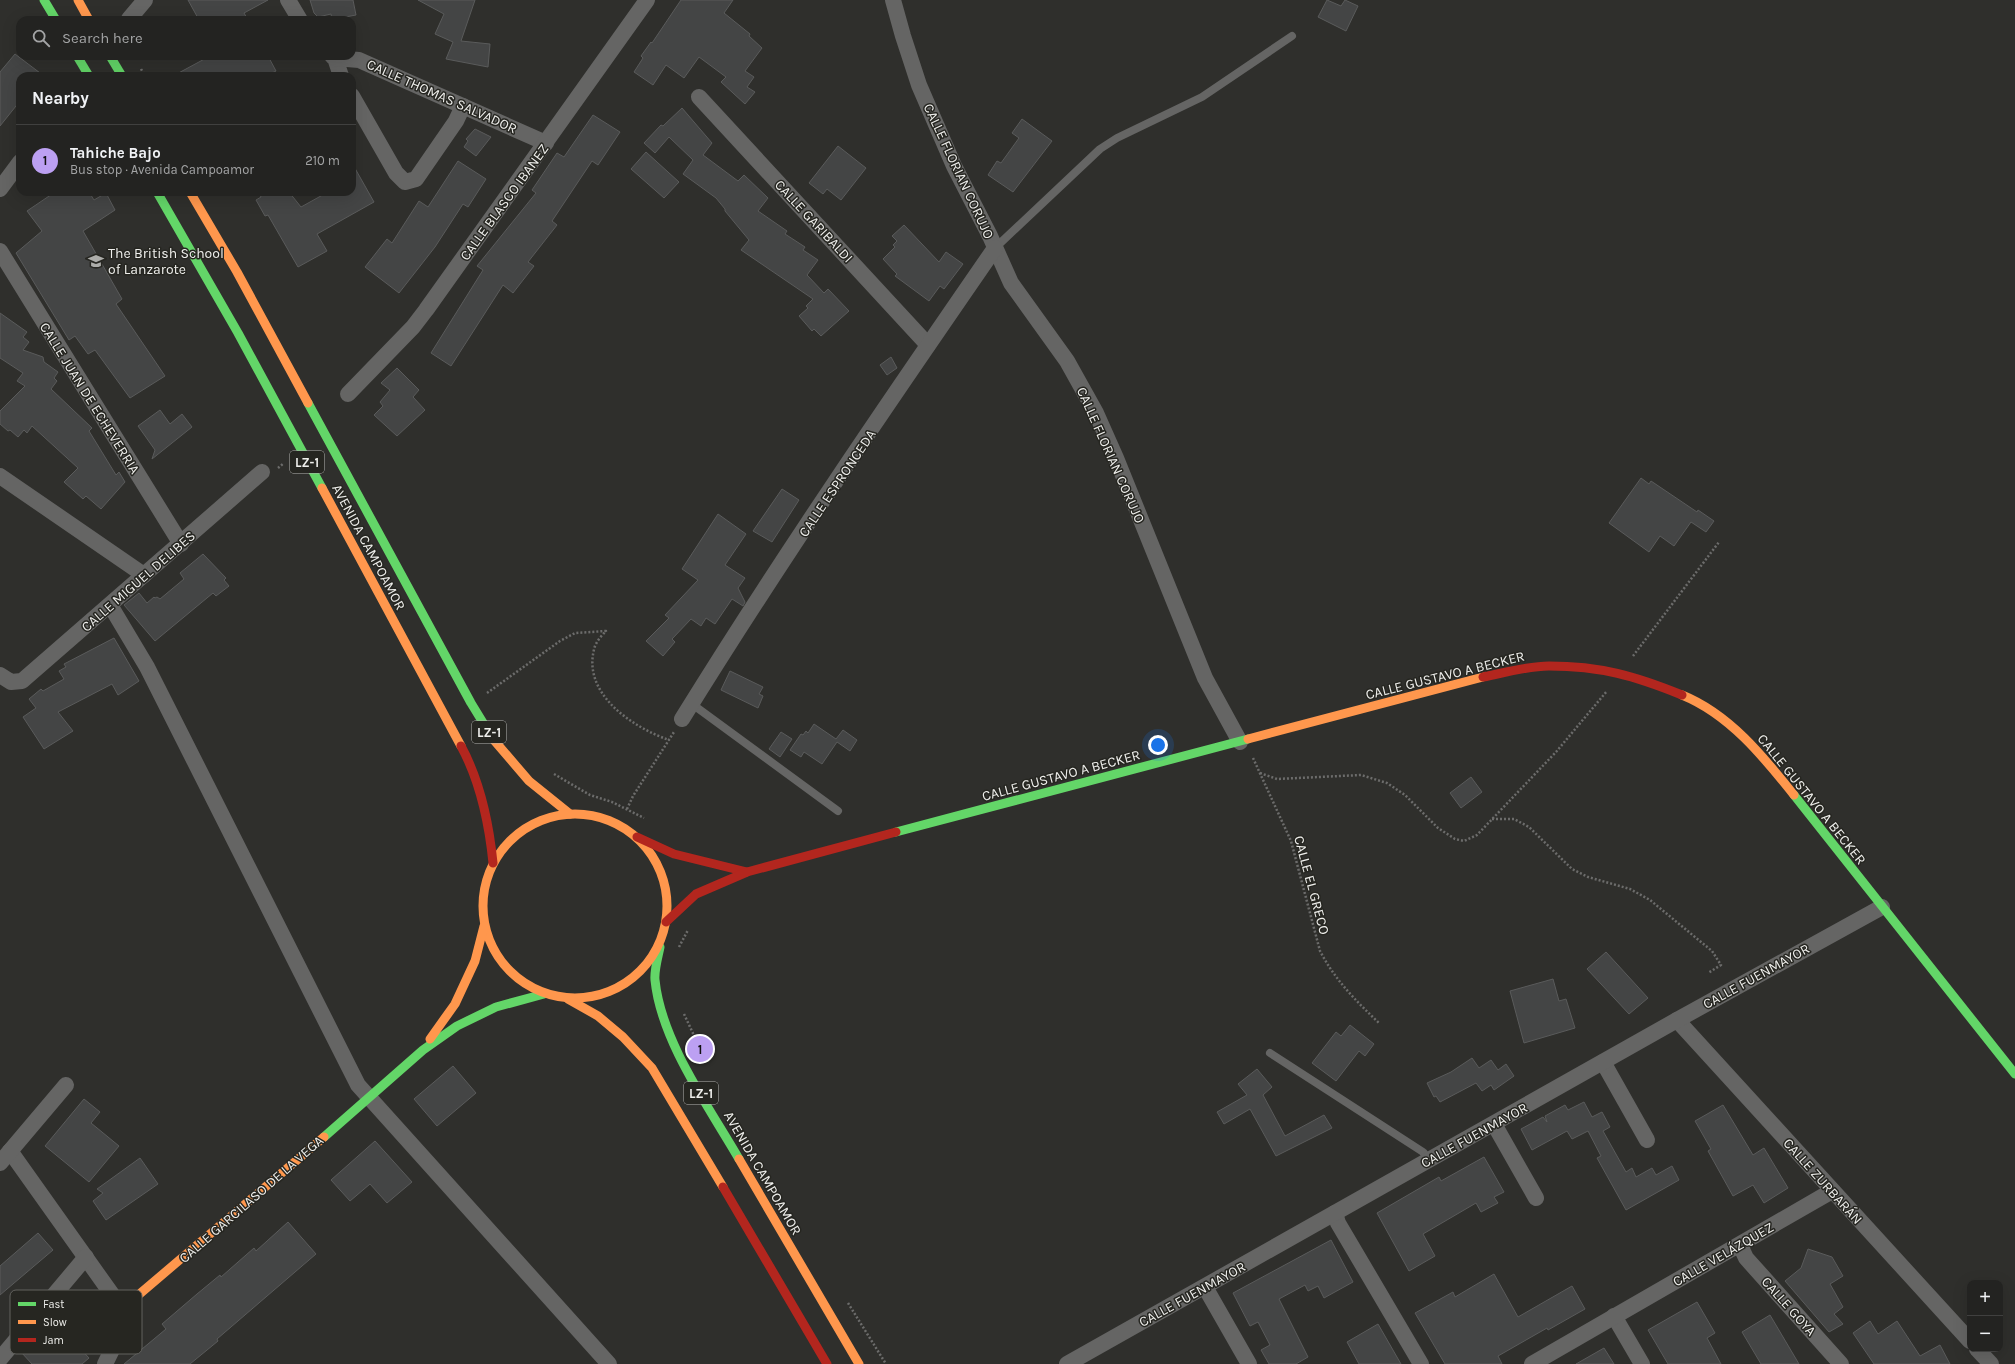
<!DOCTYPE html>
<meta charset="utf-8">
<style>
body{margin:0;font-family:Karla,sans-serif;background:#2f2f2e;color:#f1f3f6}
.controls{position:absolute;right:12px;bottom:12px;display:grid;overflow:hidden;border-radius:8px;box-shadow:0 4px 16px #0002}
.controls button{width:36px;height:36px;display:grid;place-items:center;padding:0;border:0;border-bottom:1px solid #40403f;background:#232321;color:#f1f3f6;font:20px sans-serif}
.you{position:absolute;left:1158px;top:745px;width:14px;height:14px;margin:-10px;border:3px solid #fff;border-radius:50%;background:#1a73e8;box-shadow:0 0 0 6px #1a73e833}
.badge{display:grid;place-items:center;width:26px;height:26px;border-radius:50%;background:#bca0f2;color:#111;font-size:13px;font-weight:700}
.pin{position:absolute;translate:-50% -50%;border:2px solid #fff;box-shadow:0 1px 4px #0006}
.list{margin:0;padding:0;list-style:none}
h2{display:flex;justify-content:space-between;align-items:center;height:52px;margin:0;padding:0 16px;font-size:17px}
h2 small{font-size:13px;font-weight:400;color:#a3a4a5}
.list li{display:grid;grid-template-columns:26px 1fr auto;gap:12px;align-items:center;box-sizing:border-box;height:72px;padding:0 16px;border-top:1px solid #40403f}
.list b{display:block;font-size:15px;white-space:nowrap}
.list p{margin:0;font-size:13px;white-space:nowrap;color:#a3a4a5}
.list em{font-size:13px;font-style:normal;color:#a3a4a5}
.icon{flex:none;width:22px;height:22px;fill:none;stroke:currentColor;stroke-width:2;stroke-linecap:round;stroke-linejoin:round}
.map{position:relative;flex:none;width:2015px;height:1364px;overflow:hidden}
.search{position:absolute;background:#232321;box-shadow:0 4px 16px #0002;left:16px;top:16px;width:340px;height:44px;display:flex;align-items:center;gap:10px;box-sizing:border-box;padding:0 14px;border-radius:12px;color:#a3a4a5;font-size:15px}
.panel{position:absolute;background:#232321;box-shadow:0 4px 16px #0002;left:16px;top:72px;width:340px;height:124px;border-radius:12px}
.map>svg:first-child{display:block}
.building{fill:#444545;stroke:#5a5b5b}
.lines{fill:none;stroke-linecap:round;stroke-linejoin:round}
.path{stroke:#6c6c6b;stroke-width:2.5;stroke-dasharray:2 2;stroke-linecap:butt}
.lane{stroke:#656564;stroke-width:8}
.street{stroke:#656564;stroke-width:16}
.fast{stroke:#63d668;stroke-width:9}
.slow{stroke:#ff974d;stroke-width:9}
.jam{stroke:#b3261e;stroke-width:9}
.labels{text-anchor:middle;stroke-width:3;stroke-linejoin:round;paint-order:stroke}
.shield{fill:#262621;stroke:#b3b3af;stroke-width:1}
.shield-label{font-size:13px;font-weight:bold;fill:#efefec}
.street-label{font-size:14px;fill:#efefec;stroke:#262621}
.poi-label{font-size:14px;fill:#efefec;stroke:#262621;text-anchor:start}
.key{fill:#262621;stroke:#62625e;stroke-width:1}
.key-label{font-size:11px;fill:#efefec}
</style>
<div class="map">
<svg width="2015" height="1364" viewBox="0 0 2015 1364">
<rect width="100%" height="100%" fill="#2f2f2c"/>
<!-- building -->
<g class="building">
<polygon points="188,0 268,0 244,13 248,20 199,20"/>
<polygon points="310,0 353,0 356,15 345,17 346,20 332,20 331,14 318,17 314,13"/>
<polygon points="418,0 475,0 461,41 490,44 488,67 446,59 453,42 435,34 444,14"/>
<polygon points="681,0 733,0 724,13 750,34 749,36 762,48 745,71 754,77 747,87 755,92 745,104 721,82 726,77 699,57 684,78 666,65 653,85 634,72 643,58 641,56 651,42 652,43"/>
<polygon points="1327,0 1341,6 1345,0 1358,6 1346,31 1318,17"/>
<polygon points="15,54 44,76 20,76 20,101 0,126 0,72"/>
<polygon points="210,56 268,56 276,71 266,76 173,76"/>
<polygon points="682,108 712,143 703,155 738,181 744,175 768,198 758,211 787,231 785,234 805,247 803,250 818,260 807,275 824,293 828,289 849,311 821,336 814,329 812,331 799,316 808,308 806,306 813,299 741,250 749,240 725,211 725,209 716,198 683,174 693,160 669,137 655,153 644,143 661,125 663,126"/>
<polygon points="593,115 620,132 598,165 592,161 552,221 557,225 528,262 534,266 513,293 503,285 451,366 431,353 483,270 477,266 536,193 532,190 557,153 564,157"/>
<polygon points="1022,119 1052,141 1013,192 988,175 997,161 1001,163 1019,138 1012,133"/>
<polygon points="475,129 491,137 476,156 464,147 468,141 466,139"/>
<polygon points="838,146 866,168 841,200 827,189 823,194 809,183"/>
<polygon points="646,152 679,182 664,198 631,169"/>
<polygon points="458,161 486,179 468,207 463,204 435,247 399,293 365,267 387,239 392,243 419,201 428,207"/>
<polygon points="352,163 374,202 317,234 327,251 298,267 268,215 265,216 256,200 261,197 259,192 289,192 301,207 328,192 352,192"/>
<polygon points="55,192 89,192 94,200 106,193 115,210 83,231 122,299 116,304 165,376 130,398 95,350 88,354 75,336 69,340 16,253 42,231 27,211"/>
<polygon points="904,225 939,262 946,252 963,264 944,289 940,286 929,301 895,276 897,274 883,259 895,247 893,245 897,241 892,236"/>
<polygon points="0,313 27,332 23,337 29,342 23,350 43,357 44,362 58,372 54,378 57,381 51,389 92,428 89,431 116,475 119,472 125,482 101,509 86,496 83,499 64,482 78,468 32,426 27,433 24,430 18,437 10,430 8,431 0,424 0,411 25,386 17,381 23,373 0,358"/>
<polygon points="891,357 897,368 887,375 880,365"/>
<polygon points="397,368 419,390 413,397 425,410 397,436 374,415 383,406 380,402 390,390 381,383"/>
<polygon points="160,410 170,424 182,414 192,427 152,459 155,450 138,426"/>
<polygon points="1641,478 1649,484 1651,481 1697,512 1698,510 1714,521 1706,532 1691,522 1674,546 1660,536 1649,552 1609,523"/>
<polygon points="782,489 799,500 772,542 753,531"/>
<polygon points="718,514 746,534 725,565 745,578 738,588 745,602 743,606 732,599 715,624 706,618 701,626 691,619 672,639 675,642 663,656 646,641 669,618 665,615 698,580 682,569"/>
<polygon points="203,554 226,578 224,580 229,586 216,596 213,593 155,641 124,605 139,593 147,603 154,597 155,598 157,597 160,599 184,579 180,573"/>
<polygon points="114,638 139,681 118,695 112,684 58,712 73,731 44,749 23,717 36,708 29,699 41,689 43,691 64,679 59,671 66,667 64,664"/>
<polygon points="730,671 763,687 759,694 763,696 758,708 721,690"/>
<polygon points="814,724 836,739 843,730 857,740 850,751 837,742 822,764 804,752 801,757 790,750 801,734 803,735 806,731 808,733"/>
<polygon points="781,732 792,739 780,757 769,749"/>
<polygon points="1471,777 1482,792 1461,808 1450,793"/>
<polygon points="1606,952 1648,998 1629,1014 1587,969"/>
<polygon points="1553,979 1559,1001 1566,999 1575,1028 1524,1043 1510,991"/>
<polygon points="1350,1025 1374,1044 1365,1056 1359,1051 1336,1081 1312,1063 1336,1032 1341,1036"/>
<polygon points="1472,1058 1479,1068 1491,1060 1498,1070 1506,1064 1514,1076 1494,1090 1491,1085 1482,1091 1476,1083 1440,1102 1436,1096 1434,1097 1427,1083 1451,1072"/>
<polygon points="453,1066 476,1093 437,1126 414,1099"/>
<polygon points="1257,1069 1272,1087 1263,1095 1285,1136 1324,1115 1332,1128 1276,1156 1250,1109 1224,1124 1217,1112 1247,1095 1238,1084"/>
<polygon points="84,1099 100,1112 91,1123 119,1146 89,1182 45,1146"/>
<polygon points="1584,1102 1592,1117 1602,1112 1610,1127 1603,1131 1626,1172 1632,1168 1636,1177 1652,1168 1656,1175 1672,1166 1679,1180 1626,1210 1597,1158 1601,1156 1588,1131 1572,1139 1567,1131 1532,1150 1521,1129 1543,1117 1547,1122 1545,1116 1565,1105 1568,1110"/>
<polygon points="1723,1105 1753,1155 1764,1148 1788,1188 1764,1203 1753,1185 1733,1196 1708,1151 1711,1149 1695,1121"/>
<polygon points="375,1141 412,1182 387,1203 370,1184 350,1201 331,1180"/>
<polygon points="1484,1157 1504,1192 1494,1197 1498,1203 1481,1212 1476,1203 1423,1234 1435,1256 1409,1271 1377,1213 1439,1177 1441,1181"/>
<polygon points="140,1158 158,1184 106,1220 93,1201 103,1193 97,1189"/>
<polygon points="288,1222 316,1254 217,1339 218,1341 190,1364 124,1364 166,1329 162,1324 197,1294 220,1275 221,1277 254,1248 256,1251"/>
<polygon points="38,1233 53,1250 0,1295 0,1266"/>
<polygon points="1331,1240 1353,1282 1324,1298 1318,1286 1308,1291 1305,1285 1279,1299 1308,1357 1296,1364 1269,1364 1261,1350 1270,1345 1258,1322 1250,1326 1233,1293"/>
<polygon points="1808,1249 1832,1257 1843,1276 1830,1284 1843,1307 1834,1314 1843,1324 1829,1332 1785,1281 1801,1268"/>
<polygon points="1494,1274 1518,1317 1572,1286 1585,1309 1548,1330 1547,1328 1498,1356 1502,1364 1445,1364 1415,1313 1453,1292 1455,1297"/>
<polygon points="1697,1302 1715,1333 1707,1338 1721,1364 1668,1364 1648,1330"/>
<polygon points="1770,1315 1799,1364 1761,1364 1742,1332"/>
<polygon points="1870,1321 1878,1334 1897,1321 1920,1356 1940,1345 1950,1364 1874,1364 1853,1333"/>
<polygon points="1378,1324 1401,1364 1359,1364 1347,1342"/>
<polygon points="43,1331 54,1342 65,1332 89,1358 82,1364 32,1364 21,1352"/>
<polygon points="1604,1348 1614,1364 1576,1364"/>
</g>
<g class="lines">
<!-- path -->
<g class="path">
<polyline points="141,69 145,76"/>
<polyline points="278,468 284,463"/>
<polyline points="1633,656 1719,542"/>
<path d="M 487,693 L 560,641 L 575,633 L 606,631 C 602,635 597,641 595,646 C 580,693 632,727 669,740"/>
<path d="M 1253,758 L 1291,841 L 1320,951 C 1335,980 1356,1001 1379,1023"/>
<polyline points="1260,773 1277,779 1361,775 1387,783 1405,795 1438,828 1455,839 1464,841 1477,835 1556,752 1607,691"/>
<polyline points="554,774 590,795 612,802 644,818"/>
<polyline points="627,809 633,796 674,732"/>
<polyline points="1492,819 1514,819 1529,827 1572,869 1588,877 1630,889 1650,900 1712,951 1721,965 1708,973"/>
<polyline points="679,947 688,930"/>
<polyline points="684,1014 704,1057"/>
<polyline points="848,1303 886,1364"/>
</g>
<!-- lane -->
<g class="lane">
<polyline points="995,248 1100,149 1117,138 1202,97 1292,36"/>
<polyline points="692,704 838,811"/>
<polyline points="1270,1053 1423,1152 1429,1160"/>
</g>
<!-- street -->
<g class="street">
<polyline points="288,0 300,20"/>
<polyline points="893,0 903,36 919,85 954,166 990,236 1011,283 1067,361 1096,413 1116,458 1205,678 1240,742"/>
<polyline points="129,19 145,0"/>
<polyline points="332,56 335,58 341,76"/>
<polyline points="335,58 359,60 546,143"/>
<polyline points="352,96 396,173 405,182 416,179 456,121 463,106"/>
<polyline points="699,97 928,345"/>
<polyline points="0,189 20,162"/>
<polyline points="0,251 181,544"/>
<polyline points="348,394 413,327 426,310 647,0"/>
<polyline points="0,476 144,575"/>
<polyline points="110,605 147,667 358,1085 609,1364"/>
<polyline points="0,675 11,682 22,681 262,472"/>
<path d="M 682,719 C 781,559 888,403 995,248"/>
<polyline points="1677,1020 1970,1341"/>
<polyline points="1603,1062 1647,1140"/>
<polyline points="1494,1124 1536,1198"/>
<polyline points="10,1151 128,1317 105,1364"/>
<polyline points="0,1163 66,1085"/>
<polyline points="1335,1213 1338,1223 1421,1364"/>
<polyline points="1740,1245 1746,1258 1841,1364"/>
<polyline points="1205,1287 1249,1364"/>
<polyline points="1614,1316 1642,1364"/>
<polyline points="1977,1349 1991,1364"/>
<polyline points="0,1359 86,1257"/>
<polyline points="1067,1364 1677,1020 1882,907"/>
<polyline points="1532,1364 1832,1191"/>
</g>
<!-- fast -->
<g class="fast">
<polyline points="44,0 56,20"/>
<polyline points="77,56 89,76"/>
<polyline points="110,56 122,76"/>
<polyline points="157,192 238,333 322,488"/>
<polyline points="308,403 471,703 493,739"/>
<polyline points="1794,795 2015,1074"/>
<polyline points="896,832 1248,739"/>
<path d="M 660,947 C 658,957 654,970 655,980 C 661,1041 709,1107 739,1159"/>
<polyline points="324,1137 423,1050 457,1026 496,1007 544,994"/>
</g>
<!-- slow -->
<g class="slow">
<polyline points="78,0 89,20"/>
<polyline points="190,192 237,272 308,403"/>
<polyline points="322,488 461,746"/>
<path d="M 1682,695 C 1729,714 1763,756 1794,795"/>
<polyline points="493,739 529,781 570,814"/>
<polyline points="1248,739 1483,677"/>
<circle cx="575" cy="906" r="92"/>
<polyline points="568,999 598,1016 623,1037 652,1068 723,1187"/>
<polyline points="430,1039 455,1004 475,961 484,926"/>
<polyline points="739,1159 859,1364"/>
<polyline points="128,1317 136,1297 324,1137"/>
</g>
<!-- jam -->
<g class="jam">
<path d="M 1483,677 C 1504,673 1527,666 1549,666 C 1601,666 1635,676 1682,695"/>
<path d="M 461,746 C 480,781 489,823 493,863"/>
<polyline points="637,837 674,854 747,872"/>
<polyline points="666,922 696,894 747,872 896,832"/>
<polyline points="723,1187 827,1364"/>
</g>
</g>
<!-- icons -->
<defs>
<symbol id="school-bare" viewBox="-9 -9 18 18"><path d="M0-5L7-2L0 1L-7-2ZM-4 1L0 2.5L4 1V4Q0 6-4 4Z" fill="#acaca9" stroke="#262621" stroke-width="2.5" paint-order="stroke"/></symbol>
</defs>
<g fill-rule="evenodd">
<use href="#school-bare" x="85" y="250" width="22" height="22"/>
</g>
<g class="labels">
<!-- shield labels -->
<g class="shield">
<rect x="290" y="451" width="34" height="22" rx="3"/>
<rect x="472" y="721" width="34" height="22" rx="3"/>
<rect x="684" y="1082" width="34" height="22" rx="3"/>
</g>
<g class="shield-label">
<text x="307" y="467">LZ-1</text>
<text x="489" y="737">LZ-1</text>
<text x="701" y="1098">LZ-1</text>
</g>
<!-- street labels -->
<g class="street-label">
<text transform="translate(442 96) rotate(24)" y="5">CALLE THOMAS SALVADOR</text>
<text transform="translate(959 171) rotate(65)" y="5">CALLE FLORIAN CORUJO</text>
<text transform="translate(504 202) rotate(-54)" y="5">CALLE BLASCO IBANEZ</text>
<text transform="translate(814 221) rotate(47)" y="5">CALLE GARIBALDI</text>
<text transform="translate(90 398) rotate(58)" y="5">CALLE JUAN DE ECHEVERRIA</text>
<text transform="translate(1111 455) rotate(66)" y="5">CALLE FLORIAN CORUJO</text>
<text transform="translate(837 483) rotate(-56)" y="5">CALLE ESPRONCEDA</text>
<text transform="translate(369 547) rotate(62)" y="5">AVENIDA CAMPOAMOR</text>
<text transform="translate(138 581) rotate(-41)" y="5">CALLE MIGUEL DELIBES</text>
<text transform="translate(1445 675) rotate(-14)" y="5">CALLE GUSTAVO A BECKER</text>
<text transform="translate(1061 775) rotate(-15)" y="5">CALLE GUSTAVO A BECKER</text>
<text transform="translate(1812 799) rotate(51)" y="5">CALLE GUSTAVO A BECKER</text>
<text transform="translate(1312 885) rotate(75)" y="5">CALLE EL GRECO</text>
<text transform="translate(1756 976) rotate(-29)" y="5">CALLE FUENMAYOR</text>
<text transform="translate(1474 1135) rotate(-29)" y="5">CALLE FUENMAYOR</text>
<text transform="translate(763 1173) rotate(60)" y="5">AVENIDA CAMPOAMOR</text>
<text transform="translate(1823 1181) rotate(48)" y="5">CALLE ZURBARÁN</text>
<text transform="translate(251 1199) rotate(-41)" y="5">CALLE GARCILASO DE LA VEGA</text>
<text transform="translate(1723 1254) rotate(-30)" y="5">CALLE VELÁZQUEZ</text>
<text transform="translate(1192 1294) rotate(-29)" y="5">CALLE FUENMAYOR</text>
<text transform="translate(1789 1306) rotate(48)" y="5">CALLE GOYA</text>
</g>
<!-- poi labels -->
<g class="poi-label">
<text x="108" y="258">The British School<tspan x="108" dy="16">of Lanzarote</tspan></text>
</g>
</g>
<!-- legend -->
<rect x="10" y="1290" width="132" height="64" rx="6" class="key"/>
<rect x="18" y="1302" width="18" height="4" fill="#63d668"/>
<rect x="18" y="1320" width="18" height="4" fill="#ff974d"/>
<rect x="18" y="1338" width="18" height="4" fill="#b3261e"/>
<g class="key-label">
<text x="43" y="1308">Fast</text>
<text x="43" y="1326">Slow</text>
<text x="43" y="1344">Jam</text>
</g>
</svg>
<div class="controls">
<button>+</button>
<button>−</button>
</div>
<div class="you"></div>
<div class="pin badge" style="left:700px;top:1049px">1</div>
<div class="search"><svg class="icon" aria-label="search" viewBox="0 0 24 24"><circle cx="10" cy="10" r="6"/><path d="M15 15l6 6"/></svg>Search here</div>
<section class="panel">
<h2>Nearby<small></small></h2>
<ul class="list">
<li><span class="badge">1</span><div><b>Tahiche Bajo</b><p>Bus stop · Avenida Campoamor</p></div><em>210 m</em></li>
</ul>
</section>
</div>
